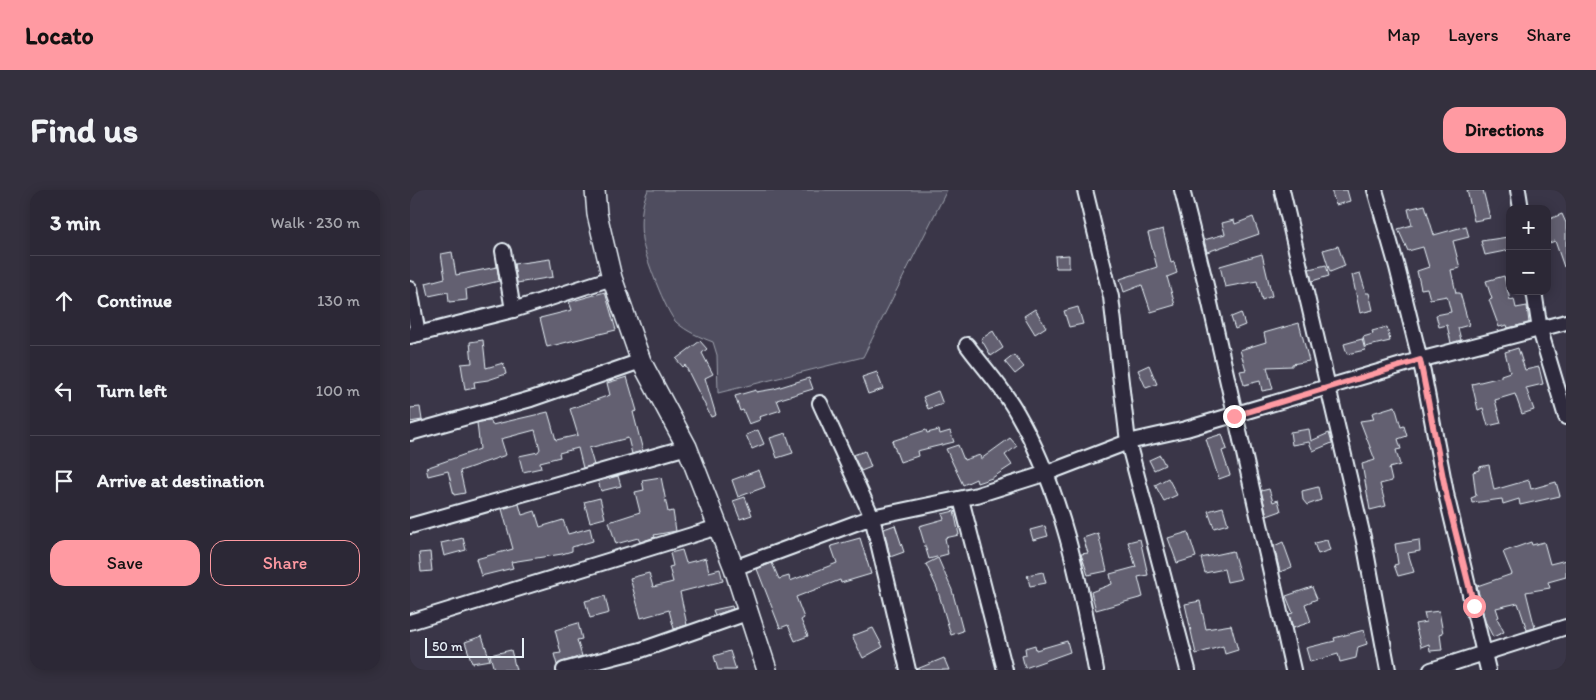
<!DOCTYPE html>
<meta charset="utf-8">
<style>
body{margin:0;font-family:Itim,sans-serif;background:#34303e;color:#f1f3f6}
.controls{position:absolute;right:15px;top:15px;display:grid;overflow:hidden;border-radius:10px;box-shadow:0 2px 12px #0003}
.controls button{width:45px;height:45px;display:grid;place-items:center;padding:0;border:0;border-bottom:1px solid #484451;background:#2c2836;color:#f1f3f6;font:25px sans-serif}
.scale{position:absolute;left:15px;bottom:12px;width:99px;box-sizing:border-box;padding-left:5px;border:2px solid #e8f1f8;border-top:0;font-size:14px;line-height:18px;white-space:nowrap;color:#e8f1f8;-webkit-text-stroke:4px #2f2a3d;paint-order:stroke}
.stop{position:absolute;width:15px;height:15px;margin:-11px;border:4px solid #ff9aa2;border-radius:50%;background:#fff}
.stop.end{background:#ff9aa2;border-color:#fff;box-shadow:0 1px 5px #0008}
.list{margin:0;padding:0;list-style:none}
h2{display:flex;justify-content:space-between;align-items:center;height:65px;margin:0;padding:0 20px;font-size:21px}
h2 small{font-size:16px;font-weight:400;color:#a6a6ad}
.list li{display:grid;grid-template-columns:32px 1fr auto;gap:15px;align-items:center;box-sizing:border-box;height:90px;padding:0 20px;border-top:1px solid #484451}
.list b{display:block;font-size:19px;white-space:nowrap}
.list em{font-size:16px;font-style:normal;color:#a6a6ad}
.actions{display:flex;gap:10px;padding:15px 20px}
.actions a{flex:1;padding:11px 0;border:1px solid #ff9aa2;border-radius:15px;text-align:center;font-size:18px;color:#ff9aa2}
.actions .main{background:#ff9aa2;color:#111}
.icon{flex:none;width:28px;height:28px;fill:none;stroke:currentColor;stroke-width:2;stroke-linecap:round;stroke-linejoin:round}
.map{position:relative;flex:none;width:1156px;height:480px;overflow:hidden;border-radius:15px}
header{display:flex;align-items:center;gap:30px;box-sizing:border-box;height:70px;padding:0 25px;background:#ff9aa2;color:#111}
header strong{font-size:24px}
nav{display:flex;gap:28px;margin-inline-start:auto;font-size:18px}
.intro{display:flex;align-items:center;justify-content:space-between;box-sizing:border-box;height:120px;padding:0 30px}
h1{margin:0;font-size:35px}
.button{padding:12px 22px;border-radius:15px;background:#ff9aa2;color:#111;font-size:18px;font-weight:700}
main{display:flex;gap:30px;padding:0 30px}
aside{flex:1;background:#2c2836;border-radius:15px;box-shadow:0 2px 12px #0003}
.map>svg:first-child{display:block}
.green{fill:#504e5f;stroke:#9ca0ac}
.building{fill:#636171;stroke:#e8f1f8}
.lines{fill:none;stroke-linecap:round;stroke-linejoin:round}
.street-casing{stroke:#e8f1f8;stroke-width:18}
.secondary-casing{stroke:#e8f1f8;stroke-width:22}
.street{stroke:#2f2a3d;stroke-width:14}
.secondary{stroke:#2f2a3d;stroke-width:19}
.route{stroke:#ff9aa2;stroke-width:6}
</style>
<header>
<strong>Locato</strong>
<nav><a>Map</a><a>Layers</a><a>Share</a></nav>
</header>
<div class="intro"><h1>Find us</h1><a class="button">Directions</a></div>
<main>
<aside>
<h2>3 min<small>Walk · 230 m</small></h2>
<ul class="list">
<li><svg class="icon" aria-label="ahead" viewBox="0 0 24 24"><path d="M12 20V5M6 11l6-6 6 6"/></svg><div><b>Continue</b></div><em>130 m</em></li>
<li><svg class="icon" aria-label="left" viewBox="0 0 24 24"><path d="M17 20v-9H6M10 6l-5 5 5 5"/></svg><div><b>Turn left</b></div><em>100 m</em></li>
<li><svg class="icon" aria-label="arrive" viewBox="0 0 24 24"><path d="M6 21V4h12l-3 4 3 4H6"/></svg><div><b>Arrive at destination</b></div></li>
</ul>
<div class="actions"><a class="main">Save</a><a>Share</a></div>
</aside>
<div class="map">
<svg width="1156" height="480" viewBox="0 0 1156 480">
<rect width="100%" height="100%" fill="#3a3648"/>
<filter id="ink" filterUnits="userSpaceOnUse"><feTurbulence type="fractalNoise" baseFrequency=".02" numOctaves="2"/><feDisplacementMap in="SourceGraphic" scale="10" xChannelSelector="R" yChannelSelector="G"/><feConvolveMatrix kernelMatrix="1 2 1 2 8 2 1 2 1" color-interpolation-filters="sRGB"/></filter>
<g filter="url(#ink)">
<!-- green -->
<path class="green" d="M 238,0 L 537,0 L 453,167 L 308,203 L 307,165 L 303,152 C 290,147 277,142 266,132 C 256,122 234,64 232,49 C 230,32 231,15 238,0 Z"/>
<!-- building -->
<g class="building">
<polygon points="921,0 937,0 940,11 926,15"/>
<polygon points="1057,0 1073,0 1080,28 1064,31"/>
<polygon points="1015,15 1024,45 1056,36 1059,47 1043,51 1050,78 1041,80 1046,103 1050,103 1059,135 1048,138 1051,150 1041,153 1037,135 1029,137 1026,125 1041,122 1037,106 1020,109 1017,98 1011,99 1007,81 1019,77 1013,57 998,61 988,39 1002,35 998,19"/>
<polygon points="1152,24 1156,33 1156,76 1154,77 1145,51 1137,54 1137,30"/>
<polygon points="843,27 849,44 797,62 794,50 815,44 812,33 824,30 825,34"/>
<polygon points="753,39 761,73 764,72 767,83 757,87 765,115 741,122 732,95 714,102 710,89 747,77 738,43"/>
<polygon points="1098,47 1100,60 1075,65 1071,51"/>
<polygon points="928,56 935,76 920,82 913,60"/>
<polygon points="42,62 46,85 87,77 89,91 56,99 57,110 39,112 38,102 19,106 16,93 35,88 31,64"/>
<polygon points="852,64 862,106 852,110 847,91 815,97 810,76"/>
<polygon points="659,65 659,78 646,78 645,66"/>
<polygon points="140,69 143,87 107,93 104,74"/>
<polygon points="916,75 919,86 902,91 899,79"/>
<polygon points="950,83 956,103 959,103 963,120 950,123 942,85"/>
<polygon points="1094,86 1100,110 1104,109 1106,118 1117,116 1119,133 1098,138 1097,135 1089,137 1079,110 1082,109 1076,91"/>
<polygon points="195,102 206,140 137,157 130,128 162,120 159,112"/>
<polygon points="668,117 673,134 659,137 654,121"/>
<polygon points="625,119 636,137 625,144 614,126"/>
<polygon points="831,123 835,135 825,139 821,127"/>
<polygon points="889,133 899,171 882,174 882,176 857,177 863,199 852,201 850,191 834,195 830,181 836,180 830,160 856,152 854,143"/>
<polygon points="977,137 980,151 955,157 953,147 963,144 962,141"/>
<polygon points="583,141 593,158 581,166 571,149"/>
<polygon points="952,149 955,160 937,164 934,154"/>
<polygon points="73,150 76,178 93,173 96,184 78,190 64,192 65,198 55,200 51,174 62,173 60,152"/>
<polygon points="290,151 297,159 292,163 303,184 295,188 306,225 301,227 275,175 273,177 266,169"/>
<polygon points="1108,158 1115,180 1129,177 1133,194 1116,198 1124,220 1112,224 1105,204 1085,210 1091,233 1078,236 1073,218 1068,220 1062,194 1091,187 1091,185 1100,182 1095,162"/>
<polygon points="604,165 614,177 605,184 595,172"/>
<polygon points="739,175 747,194 736,198 728,180"/>
<polygon points="467,182 473,199 458,204 452,187"/>
<polygon points="217,187 227,221 223,222 233,261 222,264 218,248 179,258 184,275 173,278 168,258 149,263 150,267 130,272 131,278 113,282 109,266 128,262 130,259 125,240 91,249 96,265 50,281 55,303 44,305 38,281 18,286 16,278 70,259 67,233 70,232 81,231 82,235 138,222 146,250 168,245 160,219 200,205 197,193"/>
<polygon points="399,188 403,199 367,210 371,220 349,227 350,230 339,234 333,220 330,221 325,206 346,200 346,202 364,199"/>
<polygon points="528,201 533,214 518,219 513,207"/>
<polygon points="985,216 991,237 994,236 997,246 988,249 991,259 986,260 990,275 979,278 982,291 970,294 976,316 960,320 952,274 965,270 950,231 964,229 962,223"/>
<polygon points="10,217 12,230 0,232 0,218"/>
<polygon points="899,239 901,251 919,243 922,253 903,261 899,252 882,255 880,242"/>
<polygon points="348,240 354,254 342,259 336,245"/>
<polygon points="516,240 517,243 529,240 530,244 540,241 544,252 507,261 508,266 490,272 482,251"/>
<polygon points="376,243 383,263 367,268 360,248"/>
<polygon points="812,244 817,259 812,261 820,285 809,289 796,249"/>
<polygon points="600,248 607,256 595,265 602,275 582,288 567,293 566,289 553,295 536,259 548,255 554,270 570,265 571,269"/>
<polygon points="455,261 461,277 451,281 443,265"/>
<polygon points="750,265 755,275 744,280 739,270"/>
<polygon points="1079,275 1084,300 1119,290 1121,299 1146,292 1150,306 1110,315 1109,309 1093,314 1092,309 1062,313 1061,308 1066,306 1063,282 1069,280 1069,277"/>
<polygon points="349,280 355,297 328,307 322,290"/>
<polygon points="208,286 211,296 191,301 188,291"/>
<polygon points="251,287 258,322 263,321 266,341 244,345 245,347 230,352 228,348 206,354 199,332 230,322 225,302 234,300 232,290"/>
<polygon points="758,288 767,305 754,311 745,295"/>
<polygon points="908,297 911,310 897,315 893,310 892,301"/>
<polygon points="859,299 863,312 868,310 871,321 857,326 851,301"/>
<polygon points="335,307 342,325 330,329 323,311"/>
<polygon points="190,308 195,328 180,332 174,312"/>
<polygon points="109,314 112,325 125,321 130,337 153,330 158,344 180,338 183,351 162,357 162,361 152,364 101,372 103,378 71,386 66,369 103,359 92,319"/>
<polygon points="813,317 818,334 804,338 798,321"/>
<polygon points="544,321 549,345 535,348 538,364 519,369 509,336 534,329 532,324"/>
<polygon points="485,335 494,362 480,367 474,339"/>
<polygon points="635,336 638,346 623,350 620,340"/>
<polygon points="778,342 786,367 767,373 758,348"/>
<polygon points="688,343 697,381 678,385 671,364 678,363 673,348"/>
<polygon points="53,348 56,360 34,366 31,353"/>
<polygon points="450,348 461,384 431,393 430,390 386,407 394,428 391,430 398,446 385,451 378,435 370,438 347,379 362,373 369,389 379,386 380,391 427,373 421,356"/>
<polygon points="730,349 738,385 728,387 733,407 686,420 681,402 702,394 700,384 726,377 718,352"/>
<polygon points="917,350 920,360 908,364 904,353"/>
<polygon points="1009,350 1010,361 998,363 1004,382 988,386 984,375 988,374 985,354"/>
<polygon points="873,352 882,377 870,382 864,356"/>
<polygon points="1121,352 1122,355 1134,352 1140,374 1156,370 1156,387 1138,392 1140,398 1116,402 1125,438 1117,440 1108,413 1086,418 1089,427 1087,428 1094,442 1083,447 1075,431 1067,396 1102,384 1093,362"/>
<polygon points="272,360 276,373 296,368 299,382 310,379 313,391 270,402 277,435 264,439 259,420 231,428 220,388 239,383 243,397 263,392 259,377 263,376 260,363"/>
<polygon points="823,361 831,389 817,392 814,379 795,383 791,368"/>
<polygon points="20,362 22,381 11,382 9,363"/>
<polygon points="528,368 542,400 553,441 541,445 527,398 516,374"/>
<polygon points="633,382 636,393 620,396 617,385"/>
<polygon points="902,397 907,409 895,414 901,432 883,438 879,424 883,423 876,406"/>
<polygon points="195,406 199,423 180,428 175,411"/>
<polygon points="790,411 796,439 821,435 828,460 815,464 813,456 786,464 775,414"/>
<polygon points="322,416 323,419 305,425 303,420"/>
<polygon points="1029,421 1033,443 1030,444 1032,460 1020,461 1019,454 1011,457 1005,434 1016,432 1014,423"/>
<polygon points="168,433 172,449 167,450 172,466 152,472 147,475 144,464 151,463 145,440"/>
<polygon points="463,438 473,457 453,468 442,446"/>
<polygon points="954,440 957,454 948,457 946,468 930,472 928,464 900,472 896,458 925,451 924,448"/>
<polygon points="72,446 80,470 62,473 55,452"/>
<polygon points="657,451 660,462 615,478 612,466 616,465 615,458 625,455 626,460"/>
<polygon points="101,460 106,480 84,480 80,465"/>
<polygon points="320,461 326,480 308,480 304,466"/>
<polygon points="534,468 539,480 507,480 507,479"/>
</g>
<g class="lines">
<defs>
<g id="street">
<polyline points="675,0 701,107 718,252 778,480"/>
<polyline points="772,0 795,91 883,480"/>
<polyline points="872,0 954,351 978,480"/>
<polyline points="965,0 987,77 1013,182 1037,308 1078,480"/>
<polyline points="1108,0 1111,19"/>
<polyline points="93,61 103,120"/>
<polyline points="0,99 8,144"/>
<polyline points="1124,101 1130,140 1156,227"/>
<polyline points="0,146 103,120 202,88"/>
<path d="M 557,155 C 573,177 594,199 607,223 C 652,301 670,392 686,480"/>
<polyline points="410,213 462,327 498,480"/>
<polyline points="0,243 121,209 231,171"/>
<polyline points="551,309 595,480"/>
<polyline points="0,336 277,257"/>
<polyline points="324,378 462,327 567,305 637,283 718,252 776,239 1009,170 1156,132"/>
<polyline points="0,432 308,337"/>
<polyline points="154,480 231,460 340,422"/>
<polyline points="1021,480 1156,437"/>
</g>
<polyline id="secondary" points="185,0 187,24 202,88 231,171 277,257 324,378 357,480"/>
</defs>
<!-- street casing -->
<use href="#street" class="street-casing"/>
<!-- secondary casing -->
<use href="#secondary" class="secondary-casing"/>
<!-- street -->
<use href="#street" class="street"/>
<!-- secondary -->
<use href="#secondary" class="secondary"/>
</g>
</g>
<g class="lines" filter="url(#ink)">
<!-- route -->
<polyline class="route" points="824,226 1010,170 1037,308 1064,416"/>
</g>
</svg>
<div class="controls">
<button>+</button>
<button>−</button>
</div>
<div class="scale">50 m</div>
<div class="stop" style="left:1064px;top:416px"></div>
<div class="stop end" style="left:824px;top:226px"></div>
</div>
</main>
